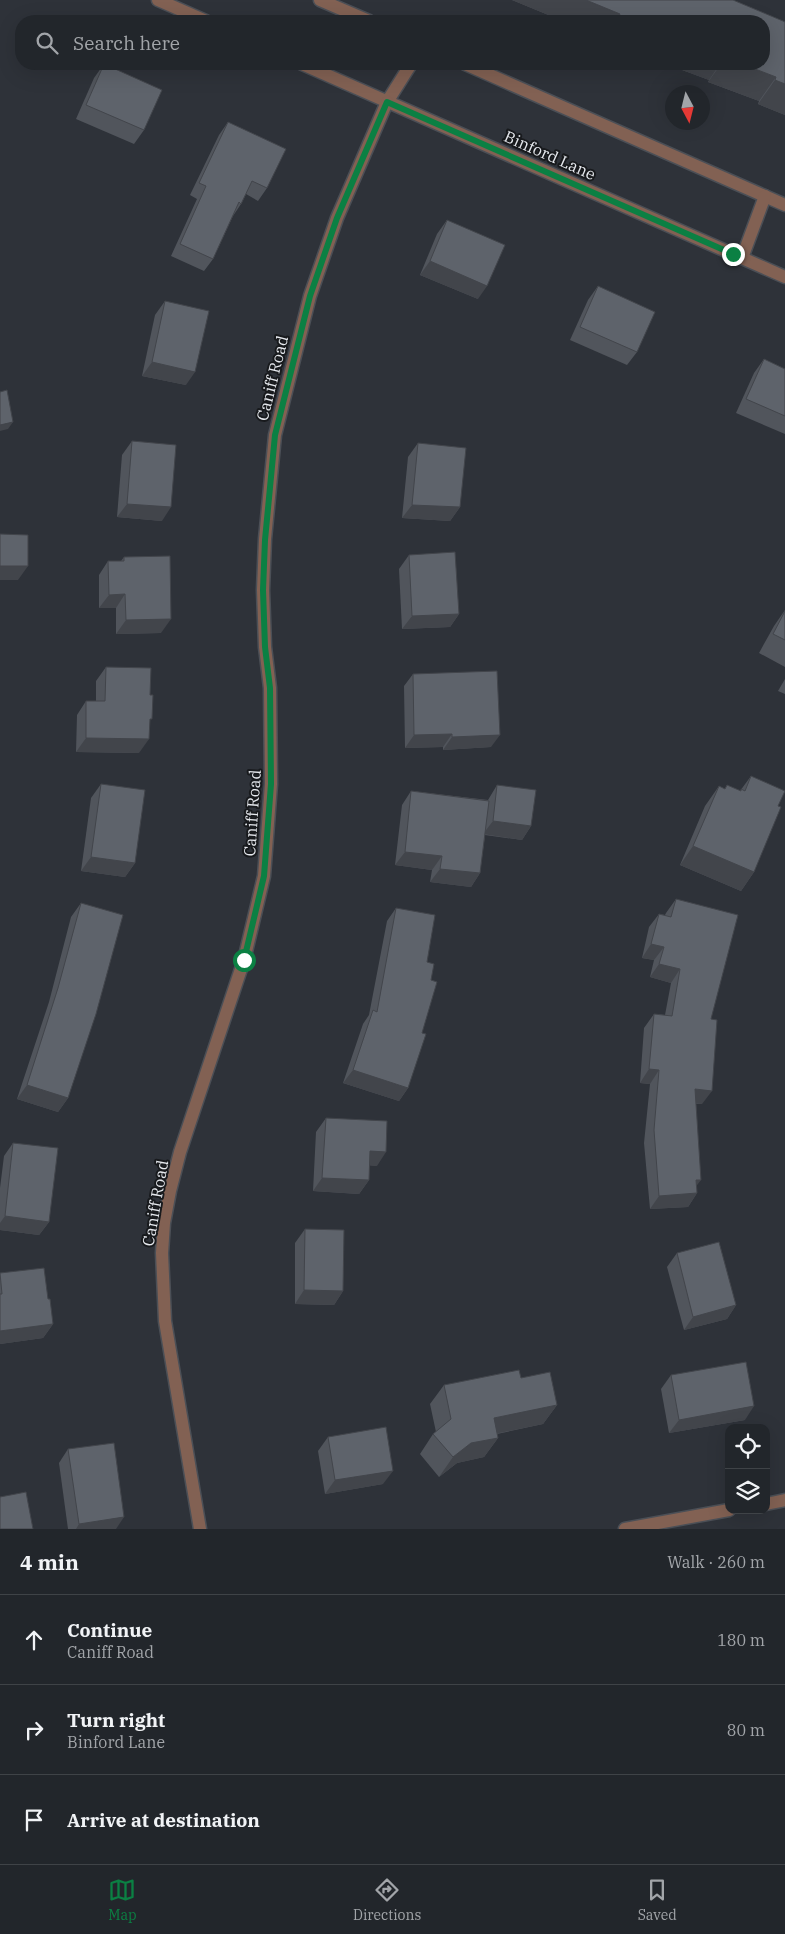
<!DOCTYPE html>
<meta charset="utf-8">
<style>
body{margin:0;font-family:"IBM Plex Serif",serif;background:#2a2e33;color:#f1f3f6}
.controls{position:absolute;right:15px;bottom:15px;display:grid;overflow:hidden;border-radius:10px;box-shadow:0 5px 20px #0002}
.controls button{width:45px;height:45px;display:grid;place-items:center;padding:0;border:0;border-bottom:1px solid #3f4347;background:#22262b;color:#f1f3f6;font:25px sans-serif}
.compass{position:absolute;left:665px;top:85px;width:45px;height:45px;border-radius:50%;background:#22262b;box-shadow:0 5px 20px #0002;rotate:173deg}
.stop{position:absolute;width:15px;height:15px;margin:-11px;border:4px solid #0b8043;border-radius:50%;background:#fff}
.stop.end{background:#0b8043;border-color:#fff;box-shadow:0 1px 5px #0008}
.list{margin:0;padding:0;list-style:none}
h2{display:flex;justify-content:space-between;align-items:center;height:65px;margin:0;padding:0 20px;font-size:21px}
h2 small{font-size:16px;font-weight:400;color:#a2a5a9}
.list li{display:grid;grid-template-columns:32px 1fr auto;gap:15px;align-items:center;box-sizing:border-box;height:90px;padding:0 20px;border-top:1px solid #3f4347}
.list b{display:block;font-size:19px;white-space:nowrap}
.list p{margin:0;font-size:16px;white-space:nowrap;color:#a2a5a9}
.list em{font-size:16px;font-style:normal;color:#a2a5a9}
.icon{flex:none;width:28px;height:28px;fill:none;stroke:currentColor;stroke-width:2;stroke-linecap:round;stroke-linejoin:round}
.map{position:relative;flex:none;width:785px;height:1529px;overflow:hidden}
.search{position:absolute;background:#22262b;box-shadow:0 5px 20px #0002;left:15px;right:15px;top:15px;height:55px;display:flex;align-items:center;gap:12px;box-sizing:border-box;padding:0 18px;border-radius:20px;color:#a2a5a9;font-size:19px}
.sheet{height:335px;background:#22262b}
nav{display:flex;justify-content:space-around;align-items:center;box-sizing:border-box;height:70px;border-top:1px solid #3f4347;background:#22262b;font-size:14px;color:#a2a5a9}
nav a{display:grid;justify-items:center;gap:2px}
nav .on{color:#0b8043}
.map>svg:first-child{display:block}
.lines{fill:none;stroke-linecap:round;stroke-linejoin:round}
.lane-casing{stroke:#4b4f56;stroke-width:15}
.street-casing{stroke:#4b4f56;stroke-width:15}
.lane{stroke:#826153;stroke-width:12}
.street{stroke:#826153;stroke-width:12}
.wall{fill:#51555c}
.shaded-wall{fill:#42454b}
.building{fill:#5e636b;stroke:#42454b}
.route{stroke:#0b8043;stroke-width:6}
.labels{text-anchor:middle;stroke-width:4;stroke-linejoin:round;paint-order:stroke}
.street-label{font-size:16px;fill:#e6e9ee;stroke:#181a1d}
</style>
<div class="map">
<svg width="785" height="1529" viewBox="0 0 785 1529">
<rect width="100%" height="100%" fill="#2e3239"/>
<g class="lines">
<defs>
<g id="lane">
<polyline points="320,0 369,21"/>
<polyline points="465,64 785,205"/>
<polyline points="387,102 411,64"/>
<polyline points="742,258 765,196"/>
</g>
<g id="street">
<polyline points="158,0 206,21"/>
<polyline points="302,64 785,277"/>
<polyline points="766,1504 785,1500"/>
<polyline points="200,1529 165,1321 162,1253 164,1223 170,1191 180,1152 244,960 264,876 271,784 270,688 265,647 263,590 265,539 275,435 310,296 337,218 387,102"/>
<polyline points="625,1529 729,1510"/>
</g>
</defs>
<!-- lane casing -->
<use href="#lane" class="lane-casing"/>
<!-- street casing -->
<use href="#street" class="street-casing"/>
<!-- lane -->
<use href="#lane" class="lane"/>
<!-- street -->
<use href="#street" class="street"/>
</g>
<!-- wall -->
<g class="wall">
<polygon points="512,0 733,0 783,21 785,115 758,104 759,101 708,82 709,80 666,64 764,64 764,21 563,21"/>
<polygon points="104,64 144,130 134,144 76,119 94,78"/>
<polygon points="228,122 267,188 258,201 246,194 241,204 233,216 213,259 204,271 171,256 197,199 190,195 219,135"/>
<polygon points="447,220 478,299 420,275 437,234"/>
<polygon points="598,286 637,352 627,365 570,340 588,300"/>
<polygon points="165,301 186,385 142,376 155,315"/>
<polygon points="764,359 785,369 785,434 736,413 754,373"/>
<polygon points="132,441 162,521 117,517 122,455"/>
<polygon points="418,443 460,507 450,521 402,518 408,457"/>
<polygon points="409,555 459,614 450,627 402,629 399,569"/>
<polygon points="124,557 161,633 116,634 116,608 99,608 99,575 108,561 121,561"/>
<polygon points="785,610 785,667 759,653 774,626"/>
<polygon points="106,667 139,753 76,752 77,715 86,701 96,701 96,681"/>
<polygon points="413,674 491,747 443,750 443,747 405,748 404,686"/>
<polygon points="785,679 785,694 778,691"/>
<polygon points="751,776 778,806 754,872 741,891 680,865 705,806 719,786 725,789 727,785 740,791"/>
<polygon points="101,784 135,863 125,877 81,871 91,798"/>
<polygon points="497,785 531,826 522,840 485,835 480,873 471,887 430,882 432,870 395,865 402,805 411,791 488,800"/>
<polygon points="676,899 711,1019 702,1104 696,1104 697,1193 688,1207 650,1209 644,1143 650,1084 640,1083 644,1028 654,1014 665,1015 671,983 650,977 654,960 642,958 649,927 659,914 665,915 666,913"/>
<polygon points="81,903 68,1098 58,1112 17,1099 49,1002 71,917"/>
<polygon points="396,908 427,962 422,1033 408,1088 399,1101 343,1083 363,1024 369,1015 387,921"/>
<polygon points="326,1118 377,1166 369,1165 369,1180 359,1194 313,1191 316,1132"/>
<polygon points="13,1143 49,1222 39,1235 0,1230 0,1188 4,1156"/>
<polygon points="305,1229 343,1291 334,1305 295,1304 295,1243"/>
<polygon points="677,1253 736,1305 727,1319 684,1330 667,1267"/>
<polygon points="0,1273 48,1299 53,1324 43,1338 0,1344"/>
<polygon points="671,1375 745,1420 669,1433 661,1389"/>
<polygon points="521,1378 557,1405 543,1424 497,1434 498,1438 484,1457 457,1463 439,1477 420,1454 433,1434 436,1432 430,1404 444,1385"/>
<polygon points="328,1437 383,1484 325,1494 318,1451"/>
<polygon points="68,1449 116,1529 68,1529 59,1463"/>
</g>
<!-- shaded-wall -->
<g class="shaded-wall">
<polygon points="512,0 586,0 620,14 615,21 563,21"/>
<polygon points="619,16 633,21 616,21"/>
<polygon points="666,64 720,64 709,80"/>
<polygon points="721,64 742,64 776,77 759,101 708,82"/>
<polygon points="775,80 785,84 785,115 758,104"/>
<polygon points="430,261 487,286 478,299 420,275"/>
<polygon points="152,362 195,372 186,385 142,376"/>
<polygon points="13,422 8,429 0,431 0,425"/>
<polygon points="127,504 171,507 162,521 117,517"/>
<polygon points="412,505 460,507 450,521 402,518"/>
<polygon points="0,566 28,566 18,580 0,580"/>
<polygon points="125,594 116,608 99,608 109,595"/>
<polygon points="459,614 450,627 402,629 412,616"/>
<polygon points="171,619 161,633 116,634 126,620"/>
<polygon points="452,734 443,747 405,748 414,735"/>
<polygon points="500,735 491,747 443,750 452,737"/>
<polygon points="86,738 149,739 139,753 76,752"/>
<polygon points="493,821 531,826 522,840 483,834"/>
<polygon points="693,846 754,872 741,891 680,865"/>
<polygon points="405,852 442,856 432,870 395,865"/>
<polygon points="91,857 135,863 125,877 81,871"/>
<polygon points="440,869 480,873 471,887 430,882"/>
<polygon points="651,944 664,947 654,960 642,958"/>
<polygon points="659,964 680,969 671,983 650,977"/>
<polygon points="649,1069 659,1070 650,1084 640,1083"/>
<polygon points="353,1070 408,1088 399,1101 343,1083"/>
<polygon points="27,1085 68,1098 58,1112 17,1099"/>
<polygon points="695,1089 712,1091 702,1104 685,1103"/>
<polygon points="370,1151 386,1152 377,1166 361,1165"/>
<polygon points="322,1178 369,1180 359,1194 313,1191"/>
<polygon points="696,1180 701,1180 691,1193"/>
<polygon points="697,1193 688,1207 650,1209 659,1196"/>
<polygon points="5,1216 49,1222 39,1235 0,1230 0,1223"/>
<polygon points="304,1290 343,1291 334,1305 295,1304"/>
<polygon points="736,1305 727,1319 684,1330 693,1317"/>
<polygon points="53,1324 43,1338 0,1344 0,1331"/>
<polygon points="557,1405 543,1424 480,1437 494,1418"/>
<polygon points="754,1406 745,1420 669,1433 679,1420"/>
<polygon points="498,1438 484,1457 457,1463 439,1477 453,1457 471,1443"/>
<polygon points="393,1471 383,1484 325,1494 335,1480"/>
<polygon points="124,1517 116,1529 76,1529 79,1524"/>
</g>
<!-- building -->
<g class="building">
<polygon points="586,0 733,0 783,21 785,22 785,84 775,80 776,77 742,64 764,64 764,21 633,21 619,16 620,14"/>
<polygon points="104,64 162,90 144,130 86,105"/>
<polygon points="228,122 286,149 267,188 252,181 241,204 239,202 213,259 180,244 206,186 199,183"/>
<polygon points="447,220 505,245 487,286 430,261"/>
<polygon points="598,286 655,312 637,352 580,327"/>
<polygon points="165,301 209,311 195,372 152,362"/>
<polygon points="764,359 785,369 785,416 746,399"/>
<polygon points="7,390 13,422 0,425 0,392"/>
<polygon points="132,441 176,445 171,507 127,504"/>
<polygon points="418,443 466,448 460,507 412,505"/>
<polygon points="0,534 28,535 28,566 0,566"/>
<polygon points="455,552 459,614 412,616 409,555"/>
<polygon points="170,556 171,619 126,620 125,594 109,595 108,561 124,561 124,557"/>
<polygon points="785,611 785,640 773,634"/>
<polygon points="106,667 151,668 150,695 153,695 152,719 150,719 149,739 86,738 86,701 105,701"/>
<polygon points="497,671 500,735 452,737 452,734 414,735 413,674"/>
<polygon points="751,776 785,791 778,806 781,807 754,872 693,846 719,786 725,789 727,785 741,791 741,789 745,791"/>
<polygon points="101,784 145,790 135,863 91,857"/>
<polygon points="497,785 536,790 531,826 493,821"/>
<polygon points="411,791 489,801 480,873 440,869 442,856 405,852"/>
<polygon points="676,899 738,915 711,1019 717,1020 712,1091 695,1089 701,1180 696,1180 697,1193 659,1196 654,1130 659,1070 649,1069 654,1014 672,1016 680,969 659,964 664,947 651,944 659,914 671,917"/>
<polygon points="81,903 123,915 96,1014 68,1098 27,1085 58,988"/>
<polygon points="396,908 435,915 427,962 434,964 431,980 437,982 422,1033 426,1034 408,1088 353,1070 373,1010 377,1012"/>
<polygon points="326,1118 387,1121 386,1152 370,1151 369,1180 322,1178"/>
<polygon points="13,1143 58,1148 49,1222 5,1216"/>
<polygon points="305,1229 344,1230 343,1291 304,1290"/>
<polygon points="719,1242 736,1305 693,1317 677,1253"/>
<polygon points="44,1268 48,1299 50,1299 53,1324 0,1331 0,1294 2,1294 0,1273"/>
<polygon points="746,1362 754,1406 679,1420 671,1375"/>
<polygon points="519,1370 521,1378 550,1372 557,1405 494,1418 498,1438 471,1443 453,1457 433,1434 451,1419 444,1385"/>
<polygon points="386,1427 393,1471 335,1480 328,1437"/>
<polygon points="114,1443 124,1517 79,1524 68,1449"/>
<polygon points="26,1492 33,1529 0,1529 0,1497"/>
</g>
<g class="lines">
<!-- route -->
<polyline class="route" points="244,960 264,876 271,784 270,688 265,647 263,590 265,540 275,435 310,296 337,218 387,102 733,254"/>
</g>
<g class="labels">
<!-- street labels -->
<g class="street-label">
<text transform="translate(550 155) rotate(24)" y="6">Binford Lane</text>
<text transform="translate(272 378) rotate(-76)" y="6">Caniff Road</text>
<text transform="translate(252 813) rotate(-86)" y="6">Caniff Road</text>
<text transform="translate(155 1203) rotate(-80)" y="6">Caniff Road</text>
</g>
</g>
</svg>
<div class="controls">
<button><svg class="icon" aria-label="locate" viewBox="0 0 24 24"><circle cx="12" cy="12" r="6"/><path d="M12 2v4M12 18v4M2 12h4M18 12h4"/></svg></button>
<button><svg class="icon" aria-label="layers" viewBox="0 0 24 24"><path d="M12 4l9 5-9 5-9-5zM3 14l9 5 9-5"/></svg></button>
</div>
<svg class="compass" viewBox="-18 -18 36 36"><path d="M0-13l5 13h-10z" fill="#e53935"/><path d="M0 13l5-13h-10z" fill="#a2a5a9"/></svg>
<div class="stop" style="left:244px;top:960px"></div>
<div class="stop end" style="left:733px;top:254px"></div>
<div class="search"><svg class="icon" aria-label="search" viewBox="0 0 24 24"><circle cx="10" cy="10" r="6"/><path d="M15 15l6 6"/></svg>Search here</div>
</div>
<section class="sheet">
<h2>4 min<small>Walk · 260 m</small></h2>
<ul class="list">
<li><svg class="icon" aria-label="ahead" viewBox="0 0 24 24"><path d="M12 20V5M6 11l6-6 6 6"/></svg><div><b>Continue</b><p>Caniff Road</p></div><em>180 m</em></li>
<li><svg class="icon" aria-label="right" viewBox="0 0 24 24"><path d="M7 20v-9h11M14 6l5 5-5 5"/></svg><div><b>Turn right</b><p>Binford Lane</p></div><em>80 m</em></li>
<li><svg class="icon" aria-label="arrive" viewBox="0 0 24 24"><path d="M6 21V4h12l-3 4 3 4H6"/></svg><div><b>Arrive at destination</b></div></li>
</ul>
</section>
<nav>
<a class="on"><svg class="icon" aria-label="map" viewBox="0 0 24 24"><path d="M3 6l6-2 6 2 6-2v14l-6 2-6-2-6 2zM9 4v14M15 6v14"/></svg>Map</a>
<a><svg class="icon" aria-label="directions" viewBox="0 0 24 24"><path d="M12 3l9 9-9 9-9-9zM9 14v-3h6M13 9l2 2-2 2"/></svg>Directions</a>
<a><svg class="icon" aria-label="saved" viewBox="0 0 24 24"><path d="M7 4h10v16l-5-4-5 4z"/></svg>Saved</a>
</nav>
